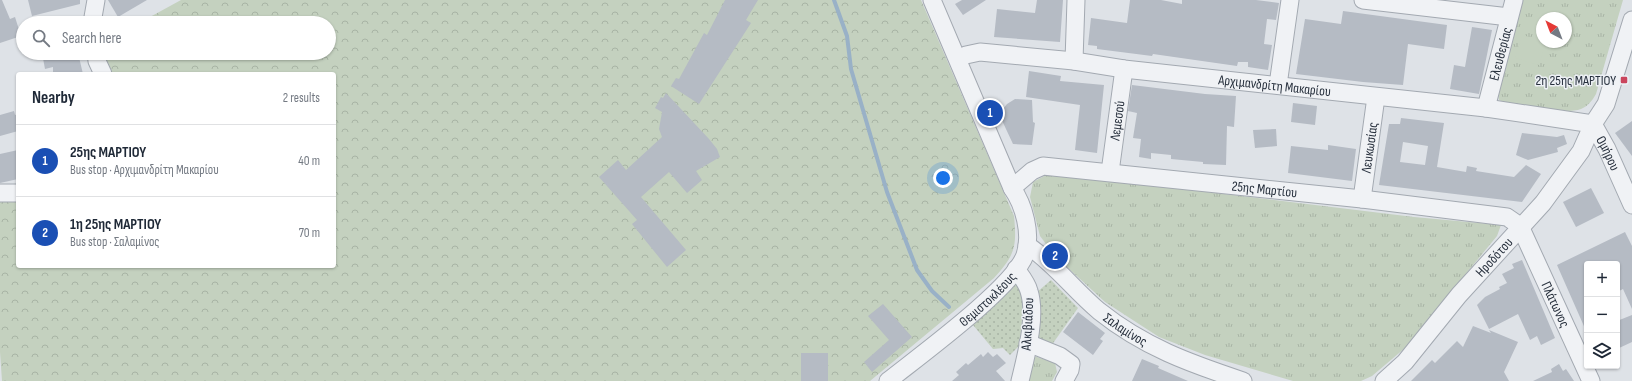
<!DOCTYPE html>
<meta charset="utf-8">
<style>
body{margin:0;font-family:"Sofia Sans Condensed",sans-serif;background:#f2f2f3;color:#1f2937}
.controls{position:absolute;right:12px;bottom:12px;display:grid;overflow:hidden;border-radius:4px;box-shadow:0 1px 3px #0004}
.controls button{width:36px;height:36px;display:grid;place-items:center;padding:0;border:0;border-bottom:1px solid #e0e1e3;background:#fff;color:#1f2937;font:20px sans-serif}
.compass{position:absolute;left:1536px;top:12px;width:36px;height:36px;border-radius:50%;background:#fff;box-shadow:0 1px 3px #0004;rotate:318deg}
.you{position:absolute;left:943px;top:178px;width:14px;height:14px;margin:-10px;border:3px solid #fff;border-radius:50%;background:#1a73e8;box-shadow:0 0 0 6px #1a73e833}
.badge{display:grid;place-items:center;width:26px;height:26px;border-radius:50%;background:#2563eb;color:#fff;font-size:13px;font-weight:700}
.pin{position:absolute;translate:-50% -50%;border:2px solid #fff;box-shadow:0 1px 4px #0006}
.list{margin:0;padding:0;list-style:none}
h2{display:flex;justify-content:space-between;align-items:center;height:52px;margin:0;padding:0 16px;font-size:17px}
h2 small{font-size:13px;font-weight:400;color:#747a83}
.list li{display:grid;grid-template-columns:26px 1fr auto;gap:12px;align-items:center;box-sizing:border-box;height:72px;padding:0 16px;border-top:1px solid #e0e1e3}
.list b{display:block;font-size:15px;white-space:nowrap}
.list p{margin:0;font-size:13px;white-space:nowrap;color:#747a83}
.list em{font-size:13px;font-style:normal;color:#747a83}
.icon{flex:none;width:22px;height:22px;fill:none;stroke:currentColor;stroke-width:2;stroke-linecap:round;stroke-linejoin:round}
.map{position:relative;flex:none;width:1632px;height:381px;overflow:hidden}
.search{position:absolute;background:#fff;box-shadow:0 1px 3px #0004;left:16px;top:16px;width:320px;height:44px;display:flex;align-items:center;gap:10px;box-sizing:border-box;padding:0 14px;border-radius:22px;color:#747a83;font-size:15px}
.panel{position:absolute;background:#fff;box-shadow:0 1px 3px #0004;left:16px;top:72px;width:320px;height:196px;border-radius:4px}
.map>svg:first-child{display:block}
.grass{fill:url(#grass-dots)}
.forest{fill:url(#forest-crowns)}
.park{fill:url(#park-tufts);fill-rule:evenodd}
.garden{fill:#c4d1bf}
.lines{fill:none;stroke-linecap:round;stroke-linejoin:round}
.stream{stroke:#99b1c7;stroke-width:4}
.building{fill:#b5bbc4;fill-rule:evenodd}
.minor-casing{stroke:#a3a9b1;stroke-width:19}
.minor{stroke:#f0f2f5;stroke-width:17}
.poi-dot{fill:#ca455d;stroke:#edf0f5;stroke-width:1.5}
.labels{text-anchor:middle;stroke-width:3;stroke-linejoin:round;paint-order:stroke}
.street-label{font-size:14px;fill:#27303d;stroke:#edf0f5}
.poi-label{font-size:14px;fill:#27303d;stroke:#edf0f5;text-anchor:end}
</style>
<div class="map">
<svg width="1632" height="381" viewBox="0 0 1632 381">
<defs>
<pattern id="grass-dots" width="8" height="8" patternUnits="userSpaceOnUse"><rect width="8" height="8" fill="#c4d1bf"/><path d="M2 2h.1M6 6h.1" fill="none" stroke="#a8b4a5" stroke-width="1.8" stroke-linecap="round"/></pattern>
<pattern id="forest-crowns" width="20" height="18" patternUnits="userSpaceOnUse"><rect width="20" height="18" fill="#c4d1bf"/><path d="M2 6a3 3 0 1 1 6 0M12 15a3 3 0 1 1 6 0" fill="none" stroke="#a8b4a5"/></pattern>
<pattern id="park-tufts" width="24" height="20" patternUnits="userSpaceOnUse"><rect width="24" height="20" fill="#c4d1bf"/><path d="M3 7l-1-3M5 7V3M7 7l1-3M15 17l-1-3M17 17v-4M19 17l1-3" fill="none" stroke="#a8b4a5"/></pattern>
</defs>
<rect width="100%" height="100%" fill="#dee2e7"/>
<!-- grass -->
<g class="grass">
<polygon points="1051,280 1078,308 1051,346 1037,338 1036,293"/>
<path d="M 1015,285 L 1021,286 C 1024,307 1022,326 1019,346 L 1010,355 L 1003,348 L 993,349 L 973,325 Z"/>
</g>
<!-- forest -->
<path class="forest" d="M 181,0 L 921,0 L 1014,216 C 1017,247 1015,255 994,278 L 870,381 L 2,381 L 0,352 L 0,200 L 18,200 L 18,266 L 334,266 L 334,74 L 111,74 L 104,61 L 104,53 L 329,53 L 329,23 L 139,23 Z"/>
<!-- park -->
<g class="park">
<path d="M 1519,0 L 1623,0 L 1596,94 C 1592,101 1588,106 1581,109 C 1565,115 1524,106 1506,103 L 1499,100 L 1498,95 ZM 1542,18 L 1566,18 L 1566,42 L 1542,42 Z"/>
<polygon points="1050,173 1414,217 1501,225 1497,236 1405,348 1372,376 1361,381 1293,381 1205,355 1159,337 1105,302 1055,256 1040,236 1030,197 1033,182"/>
<polygon points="1031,355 1055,363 1057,372 1052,381 1024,381"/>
</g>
<!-- garden -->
<polygon class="garden" points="1522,35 1546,42 1539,65 1515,58"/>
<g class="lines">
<!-- stream -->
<polyline class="stream" points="834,0 847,36 851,69 887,192 917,270 932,291 949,307"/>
</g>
<!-- building -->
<g class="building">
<polygon points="0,0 2,0 10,19 15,17 21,36 0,43"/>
<polygon points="28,0 80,0 80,4 32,16"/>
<polygon points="108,0 147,0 118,17"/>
<polygon points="725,0 758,0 746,20 751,23 699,104 671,86 676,78 679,79 704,33 707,35"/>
<polygon points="962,0 986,0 963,15 955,4"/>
<polygon points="1037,0 1063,0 1060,42 994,37 997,9 1035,13"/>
<polygon points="1130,0 1161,0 1182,4 1182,0 1256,0 1279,3 1276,20 1267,19 1264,44 1272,45 1268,70 1248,67 1248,62 1238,62 1237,66 1153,54 1152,56 1097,49 1097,46 1088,45 1091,18 1127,23"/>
<polygon points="1343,11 1447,25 1444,49 1408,44 1403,85 1363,82 1296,74 1305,19 1341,24"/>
<polygon points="1472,27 1492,30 1479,94 1450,89 1454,65 1465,67"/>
<polygon points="42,53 78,53 83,74 53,74 53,67 45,69"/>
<polygon points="1029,71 1061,76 1060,81 1104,85 1097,153 1075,150 1080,105 1026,97"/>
<polygon points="1132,85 1205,94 1236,96 1234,127 1227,126 1226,165 1203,164 1203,162 1171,159 1171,155 1151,153 1151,159 1139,157 1141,139 1133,138 1137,113 1128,111"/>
<polygon points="666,93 709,139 717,149 720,157 696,171 702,180 687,193 669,172 641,197 686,250 667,267 632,224 637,220 599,177 618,160 626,170 662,137 659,129 662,112 655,108 661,97 663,98"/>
<polygon points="1015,99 1032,100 1033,122 1035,123 1032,145 1013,144 999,114 1007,104"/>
<polygon points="1293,103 1317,106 1315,125 1291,122"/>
<polygon points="14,111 15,115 18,114 18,131 0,136 0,115"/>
<path d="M 1401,118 L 1444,123 L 1437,167 L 1466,172 L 1467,166 L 1477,168 L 1476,171 L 1514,177 L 1526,165 L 1541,174 L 1522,202 L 1379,185 L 1389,124 L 1400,124 ZM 1403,142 L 1428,146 L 1425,165 L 1400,162 Z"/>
<polygon points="1632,121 1632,156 1615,133"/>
<polygon points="1276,129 1277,146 1255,148 1253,130"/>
<polygon points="1522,133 1557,137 1564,135 1567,144 1557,148 1558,152 1528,160 1516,155"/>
<polygon points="1328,145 1356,149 1352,181 1288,173 1291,146 1328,150"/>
<polygon points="18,150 18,179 0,183 0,154"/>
<polygon points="1591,188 1604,213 1576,227 1563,202"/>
<polygon points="1625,232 1632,246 1632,309 1623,289 1617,292 1617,264 1587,264 1587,333 1557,265"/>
<polygon points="1522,260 1555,338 1541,345 1537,336 1530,340 1518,314 1489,329 1477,305 1485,297 1500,289 1499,287 1507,283 1502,274 1514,268 1512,264"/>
<polygon points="883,304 912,337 872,372 864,362 889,340 868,316"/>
<polygon points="1078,312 1105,333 1100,339 1103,341 1093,355 1063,332"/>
<polygon points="1632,315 1632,342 1617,349 1617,321"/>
<polygon points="1473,326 1491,333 1489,330 1518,342 1504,372 1509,381 1411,381 1432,360 1435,363 1457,341 1463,347"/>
<polygon points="988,352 993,357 997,354 1006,363 996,371 1005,381 952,381 959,375 956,372 966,363 968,365 981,354 983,357"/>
<rect x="801" y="353" width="27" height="28"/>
<polygon points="1142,359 1159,366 1158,368 1188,381 1132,381"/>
<polygon points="1559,364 1563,371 1566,369 1574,381 1533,381 1552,372 1551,369"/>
</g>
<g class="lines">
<defs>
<g id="minor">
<polyline points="1363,0 1509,17"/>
<polyline points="92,23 96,0"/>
<polyline points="96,53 97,61 103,74"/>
<path id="s1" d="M 958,59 L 966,55 L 980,52 L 1074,61 L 1124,69 L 1486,108 L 1593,124"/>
<polyline points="1074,61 1076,0"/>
<polyline points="1278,85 1290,0"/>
<path id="s2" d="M 1486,108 L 1514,0"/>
<path id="s3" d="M 1593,124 L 1607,149 L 1632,205"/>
<path id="s4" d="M 1110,172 L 1124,69"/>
<path id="s5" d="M 1012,188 L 1032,171 L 1043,166 L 1362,199 L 1507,217 L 1520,226 L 1591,381"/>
<polyline points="0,193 18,193"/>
<path id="s6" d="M 1362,199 L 1376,97"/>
<path id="s7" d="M 1027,245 C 1054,263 1074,290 1099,311 C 1144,347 1189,363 1243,381"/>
<path d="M 1016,269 C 1021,276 1027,283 1029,291 C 1037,316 1026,356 1020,381"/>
<polyline points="1028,343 1060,356 1071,364 1070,370 1064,381"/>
<path id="s8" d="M 888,381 C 918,357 1014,287 1025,255 C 1032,234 1024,205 1012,188 L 932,0"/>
<path id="s9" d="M 1384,381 L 1405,362 L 1459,295 L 1543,203 L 1581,151 L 1593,124 L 1606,104 L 1632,20"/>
</g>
</defs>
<!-- minor casing -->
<use href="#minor" class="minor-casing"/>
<!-- minor -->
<use href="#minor" class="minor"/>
</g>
<!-- markers -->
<rect class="poi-dot" x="1620" y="76" width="8" height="8" rx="2"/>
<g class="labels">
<!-- street labels -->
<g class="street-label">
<text dy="5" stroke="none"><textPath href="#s2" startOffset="56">Ελευθερίας</textPath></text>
<text dy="5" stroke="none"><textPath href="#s1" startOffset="320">Αρχιμανδρίτη Μακαρίου</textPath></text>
<text dy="5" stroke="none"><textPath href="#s4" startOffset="52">Λεμεσού</textPath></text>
<text dy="5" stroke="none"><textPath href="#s6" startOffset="52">Λευκωσίας</textPath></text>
<text dy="5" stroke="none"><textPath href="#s3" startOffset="33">Ομήρου</textPath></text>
<text dy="5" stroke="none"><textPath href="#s5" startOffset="261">25ης Μαρτίου</textPath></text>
<text dy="5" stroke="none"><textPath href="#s9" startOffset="166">Ηροδότου</textPath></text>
<text dy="5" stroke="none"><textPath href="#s8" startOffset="129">Θεμιστοκλέους</textPath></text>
<text dy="5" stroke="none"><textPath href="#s5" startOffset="607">Πλάτωνος</textPath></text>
<text transform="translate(1027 324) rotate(-87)" y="5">Αλκιβιάδου</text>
<text dy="5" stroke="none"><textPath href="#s7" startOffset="130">Σαλαμίνος</textPath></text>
</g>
<!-- poi labels -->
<g class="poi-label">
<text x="1616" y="85">2η 25ης ΜΑΡΤΙΟΥ</text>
</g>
</g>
</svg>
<div class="controls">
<button>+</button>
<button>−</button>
<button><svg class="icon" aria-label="layers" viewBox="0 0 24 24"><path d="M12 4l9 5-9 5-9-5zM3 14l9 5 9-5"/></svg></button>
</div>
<svg class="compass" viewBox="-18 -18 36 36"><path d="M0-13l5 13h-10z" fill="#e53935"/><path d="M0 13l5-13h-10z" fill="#747a83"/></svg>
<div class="you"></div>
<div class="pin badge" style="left:990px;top:113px;background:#1a4fb4">1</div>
<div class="pin badge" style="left:1055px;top:256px;background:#1a4fb4">2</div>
<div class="search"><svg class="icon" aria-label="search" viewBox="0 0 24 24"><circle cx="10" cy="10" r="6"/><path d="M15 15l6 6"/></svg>Search here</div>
<section class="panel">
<h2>Nearby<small>2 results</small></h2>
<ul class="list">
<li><span class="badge" style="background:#1a4fb4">1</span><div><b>25ης ΜΑΡΤΙΟΥ</b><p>Bus stop · Αρχιμανδρίτη Μακαρίου</p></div><em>40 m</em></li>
<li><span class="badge" style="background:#1a4fb4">2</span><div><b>1η 25ης ΜΑΡΤΙΟΥ</b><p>Bus stop · Σαλαμίνος</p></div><em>70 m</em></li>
</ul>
</section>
</div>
